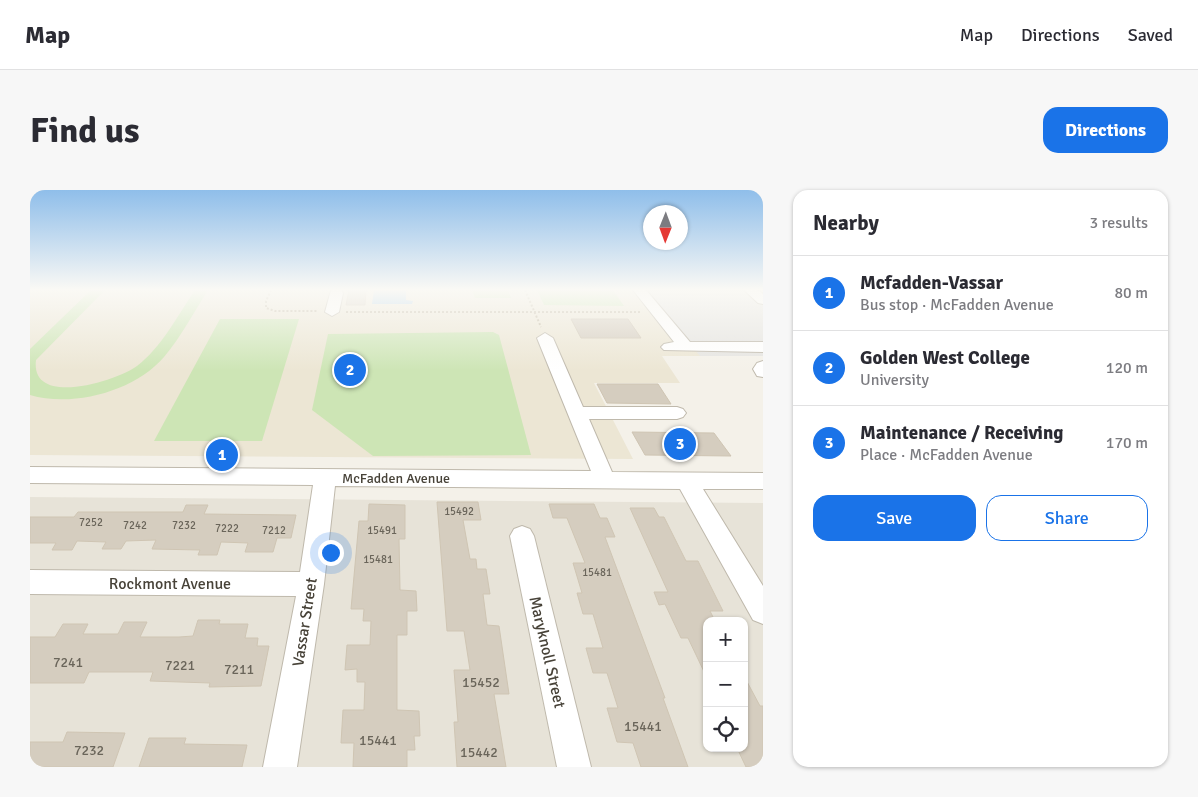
<!DOCTYPE html>
<meta charset="utf-8">
<style>
body{margin:0;font-family:Signika,sans-serif;background:#f7f7f7;color:#2b2b33}
.controls{position:absolute;right:15px;bottom:15px;display:grid;overflow:hidden;border-radius:10px;box-shadow:0 1px 4px #0004}
.controls button{width:45px;height:45px;display:grid;place-items:center;padding:0;border:0;border-bottom:1px solid #e1e1e2;background:#fff;color:#2b2b33;font:25px sans-serif}
.compass{position:absolute;left:613px;top:15px;width:45px;height:45px;border-radius:50%;background:#fff;box-shadow:0 1px 4px #0004;rotate:181deg}
.you{position:absolute;left:300px;top:362px;width:18px;height:18px;margin:-12px;border:4px solid #fff;border-radius:50%;background:#1a73e8;box-shadow:0 0 0 8px #1a73e833}
.badge{display:grid;place-items:center;width:32px;height:32px;border-radius:50%;background:#1a73e8;color:#fff;font-size:16px;font-weight:700}
.pin{position:absolute;translate:-50% -50%;border:2px solid #fff;box-shadow:0 1px 5px #0006}
.list{margin:0;padding:0;list-style:none}
h2{display:flex;justify-content:space-between;align-items:center;height:65px;margin:0;padding:0 20px;font-size:21px}
h2 small{font-size:16px;font-weight:400;color:#7c7c81}
.list li{display:grid;grid-template-columns:32px 1fr auto;gap:15px;align-items:center;box-sizing:border-box;height:75px;padding:0 20px;border-top:1px solid #e1e1e2}
.list b{display:block;font-size:19px;white-space:nowrap}
.list p{margin:0;font-size:16px;white-space:nowrap;color:#7c7c81}
.list em{font-size:16px;font-style:normal;color:#7c7c81}
.actions{display:flex;gap:10px;padding:15px 20px}
.actions a{flex:1;padding:11px 0;border:1px solid #1a73e8;border-radius:15px;text-align:center;font-size:18px;color:#1a73e8}
.actions .main{background:#1a73e8;color:#fff}
.icon{flex:none;width:28px;height:28px;fill:none;stroke:currentColor;stroke-width:2;stroke-linecap:round;stroke-linejoin:round}
.map{position:relative;flex:none;width:733px;height:577px;overflow:hidden;border-radius:15px}
header{display:flex;align-items:center;gap:30px;box-sizing:border-box;height:70px;padding:0 25px;background:#fff;border-bottom:1px solid #e1e1e2}
header strong{font-size:24px}
nav{display:flex;gap:28px;margin-inline-start:auto;font-size:18px}
.intro{display:flex;align-items:center;justify-content:space-between;box-sizing:border-box;height:120px;padding:0 30px}
h1{margin:0;font-size:35px}
.button{padding:12px 22px;border-radius:15px;background:#1a73e8;color:#fff;font-size:18px;font-weight:700}
main{display:flex;gap:30px;padding:0 30px}
aside{flex:1;background:#fff;border-radius:15px;box-shadow:0 1px 4px #0004}
.map>svg:first-child{display:block}
.residential{fill:#e7e3d8;fill-rule:evenodd}
.education{fill:#ece6d4}
.green{fill:#cde5b5}
.parking{fill:#e5e4e1}
.water{fill:#aaceec}
.building{fill:#d5cdbf;stroke:#cfc5b3}
.lines{fill:none;stroke-linecap:round;stroke-linejoin:round}
.minor-casing{stroke:#bfb9ac;stroke-width:2}
.path{stroke:#bfb59e;stroke-width:2;stroke-dasharray:2 2;stroke-linecap:butt}
.minor{fill:#fff;fill-rule:evenodd}
.labels{text-anchor:middle;stroke-width:4.5;stroke-linejoin:round;paint-order:stroke}
.number-label{font-size:11px;fill:#6a655a}
.street-label{font-size:14px;fill:#474238;stroke:#fff}
.near-number-label{font-size:14px;fill:#6a655a}
.near-street-label{font-size:16px;fill:#474238;stroke:#fff}
</style>
<header>
<strong>Map</strong>
<nav><a>Map</a><a>Directions</a><a>Saved</a></nav>
</header>
<div class="intro"><h1>Find us</h1><a class="button">Directions</a></div>
<main>
<div class="map">
<svg width="733" height="577" viewBox="0 0 733 577">
<rect width="100%" height="100%" fill="#f4f1e9"/>
<!-- residential -->
<path class="residential" d="M 0,307 L 733,313 L 733,577 L 0,577 ZM 677,431 L 714,431 L 714,558 L 677,558 Z"/>
<!-- education -->
<polygon class="education" points="0,100 733,100 733,166 632,166 650,193 564,193 603,269 0,265"/>
<!-- green -->
<g class="green">
<path d="M 61,100 L 75,100 L 6,170 C 0,219 89,190 107,176 C 131,158 148,125 165,100 L 178,100 C 164,122 151,147 134,167 C 105,201 43,218 0,205 L 0,159 Z"/>
<polygon points="442,100 478,100 481,108 445,108"/>
<polygon points="507,100 583,100 594,116 514,115"/>
<polygon points="190,129 269,129 232,251 124,251"/>
<polygon points="463,142 469,145 501,265 343,266 282,220 298,144"/>
</g>
<!-- parking -->
<polygon class="parking" points="615,100 715,100 733,115 733,166 670,166"/>
<!-- water -->
<polygon class="water" points="344,100 376,100 376,110 383,111 382,114 342,114"/>
<!-- building -->
<g class="building">
<polygon points="319,100 336,100 335,115 316,115"/>
<polygon points="541,129 598,129 611,148 551,148"/>
<polygon points="567,194 628,194 641,214 577,213"/>
<polygon points="602,242 684,243 701,266 615,265"/>
<polygon points="407,312 448,312 451,330 433,330 440,369 446,369 447,379 456,379 460,404 453,404 457,435 469,436 479,504 464,504 476,577 427,577 424,532 428,532 424,480 440,480 434,441 417,441"/>
<polygon points="339,314 375,315 375,349 369,349 370,400 386,401 387,421 377,421 377,445 367,445 367,520 389,521 390,546 384,546 385,560 377,560 377,577 323,577 324,553 311,553 313,520 334,520 335,492 327,492 327,479 315,480 317,455 340,455 341,431 333,431 334,419 321,419 329,331 338,331"/>
<polygon points="519,314 564,314 570,328 577,328 585,347 575,347 635,508 633,508 658,577 611,577 603,553 587,552 577,518 588,518 577,483 563,483 556,458 573,458 563,424 553,424 547,403 552,403 543,373 555,373 537,328 523,328"/>
<polygon points="156,315 178,315 174,324 266,325 261,348 247,348 243,362 215,362 218,353 191,352 187,365 168,365 170,360 122,359 126,350 96,351 91,359 72,359 76,352 47,351 42,360 22,360 26,353 0,353 0,327 44,327 48,322 153,322"/>
<polygon points="600,318 624,318 629,327 634,327 656,371 668,371 693,421 680,421 685,431 677,431 677,488 658,448 651,448 635,414 629,415 624,402 638,402"/>
<polygon points="168,430 190,430 189,434 218,434 215,448 228,448 227,456 239,456 231,496 179,497 180,493 120,491 123,482 59,482 54,493 0,493 0,447 25,447 33,434 58,434 53,444 88,444 94,432 117,432 110,447 149,447 163,446"/>
<polygon points="714,486 730,516 733,516 733,577 716,577 707,558 714,558"/>
<polygon points="37,542 95,543 83,577 0,577 0,552 33,552"/>
<polygon points="119,548 156,548 154,554 217,555 212,577 109,577"/>
</g>
<g class="lines">
<defs>
<g id="minor">
<polygon points="301,100 311,100 313,103 309,122 302,126 295,122"/>
<polygon points="603,100 616,100 660,152 733,152 733,162 634,160 631,157 634,154 644,152"/>
<polygon points="714,100 728,100 733,104 733,114 728,113"/>
<polygon points="515,143 523,148 553,217 647,217 653,219 656,223 653,227 647,229 559,229 582,282 733,283 733,299 673,299 733,396 733,434 723,430 650,299 305,296 294,394 267,577 233,577 266,406 0,404 0,380 270,382 283,295 0,293 0,277 561,281 507,148"/>
<polygon points="733,171 733,187 727,186 723,179 727,173"/>
<polygon points="492,336 500,339 504,346 561,577 527,577 480,346 484,339"/>
</g>
</defs>
<!-- minor casing -->
<use href="#minor" class="minor-casing"/>
<!-- path -->
<g class="path">
<polyline points="241,100 236,111 236,118 245,121 288,121"/>
<polyline points="495,100 511,137"/>
<polyline points="316,122 611,122"/>
</g>
<!-- minor -->
<use href="#minor" class="minor"/>
</g>
<!-- sky -->
<linearGradient id="sky" x2="0" y2="1"><stop stop-color="#8fbeea"/><stop offset="0.55" stop-color="#faf9f5"/><stop offset="1" stop-color="#faf9f5" stop-opacity="0"/></linearGradient>
<rect width="733" height="181" fill="url(#sky)"/>
<g class="labels">
<!-- number labels -->
<g class="number-label">
<text x="429" y="325">15492</text>
<text x="61" y="336">7252</text>
<text x="105" y="339">7242</text>
<text x="154" y="339">7232</text>
<text x="197" y="342">7222</text>
<text x="244" y="344">7212</text>
<text x="352" y="344">15491</text>
<text x="348" y="373">15481</text>
<text x="567" y="386">15481</text>
</g>
<!-- street labels -->
<g class="street-label">
<text x="366" y="293">McFadden Avenue</text>
</g>
<!-- near-number labels -->
<g class="near-number-label">
<text x="38" y="477">7241</text>
<text x="150" y="480">7221</text>
<text x="209" y="484">7211</text>
<text x="451" y="497">15452</text>
<text x="613" y="541">15441</text>
<text x="348" y="555">15441</text>
<text x="59" y="565">7232</text>
<text x="449" y="567">15442</text>
</g>
<!-- near-street labels -->
<g class="near-street-label">
<text x="140" y="399">Rockmont Avenue</text>
<text transform="translate(274 432) rotate(-81)" y="6">Vassar Street</text>
<text transform="translate(518 462) rotate(77)" y="6">Maryknoll Street</text>
</g>
</g>
</svg>
<div class="controls">
<button>+</button>
<button>−</button>
<button><svg class="icon" aria-label="locate" viewBox="0 0 24 24"><circle cx="12" cy="12" r="6"/><path d="M12 2v4M12 18v4M2 12h4M18 12h4"/></svg></button>
</div>
<svg class="compass" viewBox="-18 -18 36 36"><path d="M0-13l5 13h-10z" fill="#e53935"/><path d="M0 13l5-13h-10z" fill="#7c7c81"/></svg>
<div class="you"></div>
<div class="pin badge" style="left:192px;top:265px">1</div>
<div class="pin badge" style="left:320px;top:180px">2</div>
<div class="pin badge" style="left:650px;top:254px">3</div>
</div>
<aside>
<h2>Nearby<small>3 results</small></h2>
<ul class="list">
<li><span class="badge">1</span><div><b>Mcfadden-Vassar</b><p>Bus stop · McFadden Avenue</p></div><em>80 m</em></li>
<li><span class="badge">2</span><div><b>Golden West College</b><p>University</p></div><em>120 m</em></li>
<li><span class="badge">3</span><div><b>Maintenance / Receiving</b><p>Place · McFadden Avenue</p></div><em>170 m</em></li>
</ul>
<div class="actions"><a class="main">Save</a><a>Share</a></div>
</aside>
</main>
